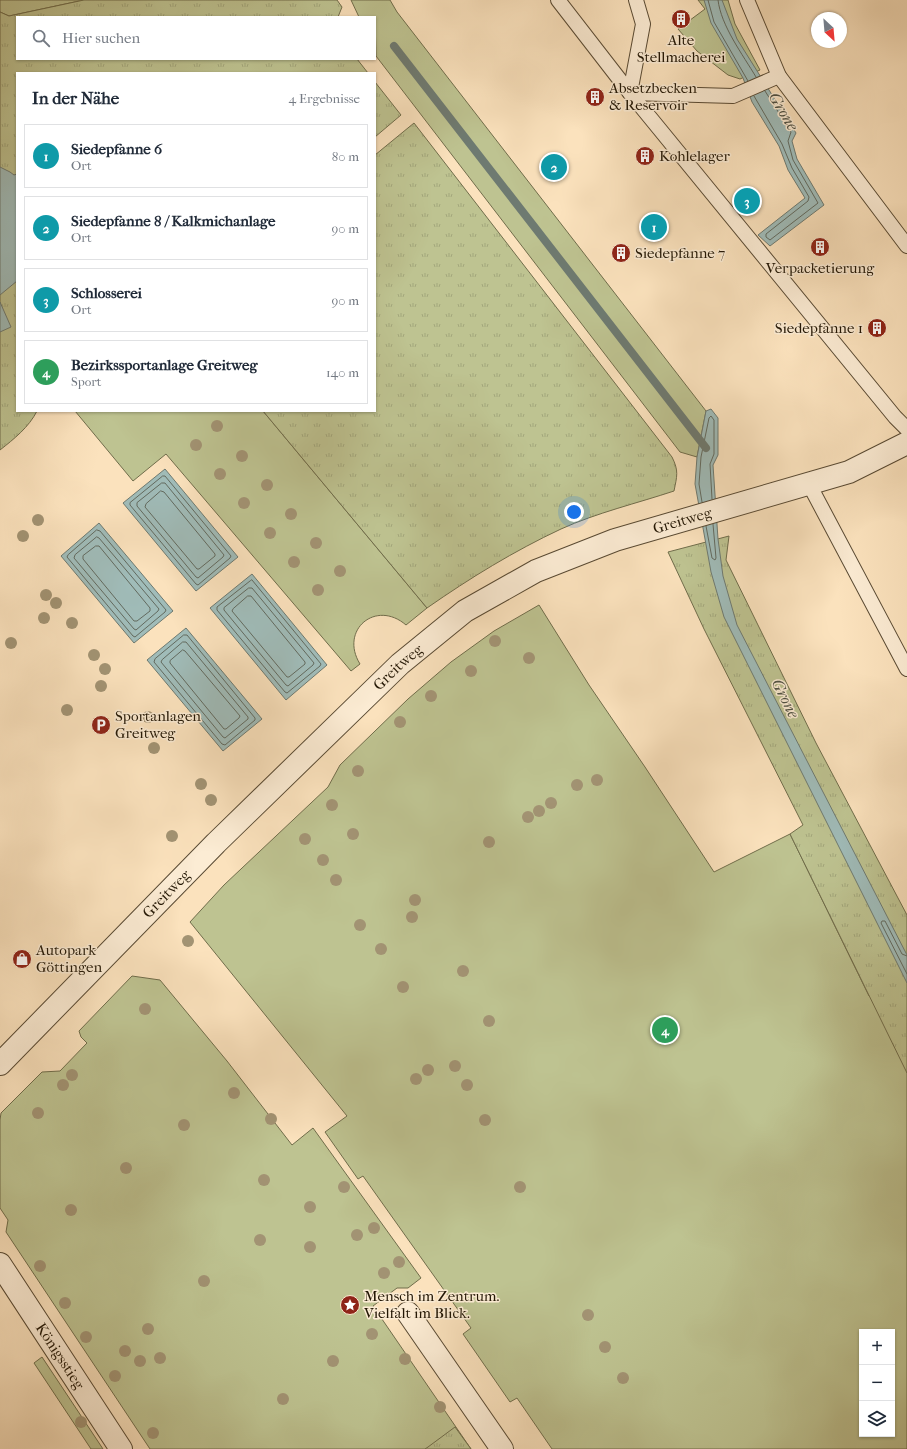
<!DOCTYPE html>
<html lang="de">
<meta charset="utf-8">
<style>
body{margin:0;font-family:"IM FELL French Canon",serif;background:#f2f2f3;color:#1f2937}
.controls{position:absolute;right:12px;bottom:12px;display:grid;overflow:hidden;border-radius:0px;box-shadow:0 1px 3px #0004}
.controls button{width:36px;height:36px;display:grid;place-items:center;padding:0;border:0;border-bottom:1px solid #e0e1e3;background:#fff;color:#1f2937;font:20px sans-serif}
.compass{position:absolute;left:811px;top:12px;width:36px;height:36px;border-radius:50%;background:#fff;box-shadow:0 1px 3px #0004;rotate:154deg}
.you{position:absolute;left:574px;top:512px;width:14px;height:14px;margin:-10px;border:3px solid #fff;border-radius:50%;background:#1a73e8;box-shadow:0 0 0 6px #1a73e833}
.badge{display:grid;place-items:center;width:26px;height:26px;border-radius:50%;background:#1a73e8;color:#fff;font-size:13px;font-weight:700}
.pin{position:absolute;translate:-50% -50%;border:2px solid #fff;box-shadow:0 1px 4px #0006}
.list{margin:0;padding:0;list-style:none}
h2{display:flex;justify-content:space-between;align-items:center;height:52px;margin:0;padding:0 16px;font-size:17px}
h2 small{font-size:13px;font-weight:400;color:#747a83}
.list li{display:grid;grid-template-columns:26px 1fr auto;gap:12px;align-items:center;box-sizing:border-box;height:64px;margin:0 8px 8px;padding:0 8px;border:1px solid #e0e1e3;border-radius:0px}
.list b{display:block;font-size:15px;white-space:nowrap}
.list p{margin:0;font-size:13px;white-space:nowrap;color:#747a83}
.list em{font-size:13px;font-style:normal;color:#747a83}
.icon{flex:none;width:22px;height:22px;fill:none;stroke:currentColor;stroke-width:2;stroke-linecap:round;stroke-linejoin:round}
.map{position:relative;flex:none;width:907px;height:1449px;overflow:hidden}
.search{position:absolute;background:#fff;box-shadow:0 1px 3px #0004;left:16px;top:16px;width:360px;height:44px;display:flex;align-items:center;gap:10px;box-sizing:border-box;padding:0 14px;border-radius:0px;color:#747a83;font-size:15px}
.panel{position:absolute;background:#fff;box-shadow:0 1px 3px #0004;left:16px;top:72px;width:360px;height:340px;border-radius:0px}
.map>svg:first-child{display:block}
.green{fill:#bec391;stroke:#706d4b;fill-rule:evenodd}
.park{fill:url(#park-tufts);stroke:#706d4b}
.water{fill:#a0bcb9;stroke:#6e7a71}
.lines{fill:none;stroke-linecap:round;stroke-linejoin:round}
.shore{stroke:#626a5f;stroke-width:1}
.stream{stroke:#6e7a71;stroke-width:8}
.service-casing{stroke:#594a33;stroke-width:16}
.minor-casing{stroke:#594a33;stroke-width:24}
.service{stroke:#fcecd4;stroke-width:14}
.minor{stroke:#fcecd4;stroke-width:22}
.tree{fill:#a29373}
.labels{text-anchor:middle;stroke-width:3;stroke-linejoin:round;paint-order:stroke}
.poi-label{font-size:15px;fill:#231705;stroke:#fcecd4;text-anchor:start}
.street-label{font-size:15px;fill:#231705;stroke:#fcecd4}
.water-label{font-size:16px;font-style:italic;fill:#4f5144;stroke:#fcecd4}
</style>
<div class="map">
<svg width="907" height="1449" viewBox="0 0 907 1449">
<defs>
<pattern id="park-tufts" width="24" height="20" patternUnits="userSpaceOnUse"><rect width="24" height="20" fill="#bec391"/><path d="M3 7l-1-3M5 7V3M7 7l1-3M15 17l-1-3M17 17v-4M19 17l1-3" fill="none" stroke="#a3a77c"/></pattern>
</defs>
<rect width="100%" height="100%" fill="#fbe2bd"/>
<filter id="stains"><feTurbulence type="fractalNoise" baseFrequency=".005" numOctaves="4"/><feColorMatrix values="0 0 0 0 .2 0 0 0 0 .09 0 0 0 0 .02 0 0 0 .5 -.17"/></filter>
<radialGradient id="worn" r=".72"><stop offset=".6" stop-color="#630" stop-opacity="0"/><stop offset="1" stop-color="#630" stop-opacity=".3"/></radialGradient>
<!-- green -->
<g class="green">
<polygon points="0,0 84,0 9,16 0,12"/>
<polygon points="351,0 390,0 397,12 706,411 697,457 680,452 376,56 375,17 359,17"/>
<polygon points="698,0 728,0 735,24 760,70 740,79 728,75 697,51 678,29 705,9"/>
<path d="M 75,411 L 263,411 L 427,608 L 406,625 C 376,599 339,630 360,664 L 351,671 L 166,454 L 133,481 Z"/>
<path d="M 539,605 L 589,685 L 645,767 L 714,872 L 790,834 L 869,996 L 907,978 L 907,1449 L 552,1449 L 517,1398 L 510,1402 L 463,1334 L 471,1328 L 363,1176 L 358,1179 L 325,1132 L 347,1116 L 190,922 L 224,885 L 328,787 L 340,765 L 408,699 L 451,662 L 494,631 ZM 862,1332 L 892,1332 L 892,1434 L 862,1434 Z"/>
<polygon points="132,976 160,980 227,1061 292,1145 313,1128 421,1278 408,1288 397,1288 373,1306 471,1449 150,1449 6,1232 8,1220 0,1208 0,1120 1,1113 42,1072 60,1071 87,1043 81,1037 79,1031"/>
<polygon points="42,1357 103,1449 91,1449 34,1363"/>
</g>
<!-- park -->
<g class="park">
<path d="M 84,0 L 337,0 L 342,7 L 338,17 L 17,17 L 17,59 L 357,59 L 368,73 L 17,73 L 17,411 L 37,411 C 29,427 14,439 0,450 L 0,12 L 9,16 Z"/>
<polygon points="375,82 401,115 375,137"/>
<path d="M 414,123 L 672,457 C 679,471 677,476 674,491 C 638,503 596,513 561,529 C 514,551 470,578 427,608 L 263,411 L 375,411 L 375,155 Z"/>
<polygon points="729,536 726,560 816,743 907,915 907,1073 790,834 803,825 704,629 668,552"/>
<polygon points="455,1427 471,1449 425,1449 428,1447"/>
</g>
<!-- water -->
<g class="water">
<polygon points="704,0 722,0 737,39 796,133 792,141 797,159 824,205 770,246 758,235 805,198 788,170 779,146 752,102 743,78 711,23"/>
<polygon points="0,167 10,172 14,175 17,174 17,281 0,295"/>
<polygon points="0,302 11,327 0,332"/>
<polygon points="711,409 718,418 718,455 713,465 718,539 723,576 737,625 907,955 907,983 724,617 711,572 695,484 697,457 706,411"/>
<polygon points="165,469 238,557 196,591 123,503"/>
<polygon points="99,523 173,611 134,643 61,556"/>
<polygon points="252,574 327,665 286,700 210,608"/>
<polygon points="186,628 262,719 223,751 147,660"/>
</g>
<g class="lines">
<!-- shore -->
<g class="shore">
<polyline points="708,0 714,22 748,81"/>
<path d="M 718,0 C 721,26 743,55 756,77"/>
<polyline points="754,96 782,144 792,168 809,197 808,201 766,234 766,237 770,240 818,203 793,160 788,141 791,132 765,91"/>
<polygon points="163,476 165,476 231,556 230,558 198,585 196,584 130,505 130,503"/>
<polygon points="162,483 165,483 224,555 223,557 198,578 196,577 137,506 137,503"/>
<polygon points="161,491 164,492 215,554 215,556 199,569 197,569 145,507 146,504"/>
<polyline points="702,502 699,484 701,457 709,418 711,416 714,420 714,454 710,464 712,499"/>
<polyline points="706,526 712,558 715,560 716,558 713,524"/>
<polygon points="97,530 100,531 166,610 165,612 135,637 133,636 67,557 68,555"/>
<polygon points="97,537 99,538 159,609 158,611 136,630 134,629 74,558 75,555"/>
<polygon points="96,546 99,546 150,608 150,611 137,621 134,621 83,559 83,556"/>
<polygon points="252,580 321,664 320,666 287,693 285,692 217,610 217,607 250,581"/>
<polygon points="249,588 252,588 314,663 313,665 288,686 286,685 224,610 224,608"/>
<polygon points="248,596 251,596 305,662 305,664 289,677 287,677 232,611 233,609"/>
<polygon points="184,635 187,635 255,718 255,720 225,745 222,744 154,662 155,659"/>
<polygon points="183,642 186,642 248,717 248,719 225,738 223,737 161,662 162,660"/>
<polygon points="183,650 185,651 240,716 239,718 226,729 224,729 170,663 170,661"/>
<polyline points="907,956 902,954 885,921 882,921 881,923 907,974"/>
</g>
<!-- stream -->
<polyline class="stream" points="394,46 706,448"/>
<defs>
<g id="service">
<polyline points="558,0 630,93 733,96 779,76"/>
<polyline points="636,0 643,24 630,93 895,417 907,429"/>
<polyline points="747,0 779,76 907,246"/>
<polyline points="809,484 907,669"/>
</g>
<g id="minor">
<path id="s1" d="M 0,1064 L 216,843 L 400,664 L 465,611 L 536,571 L 615,540 L 849,472 L 907,443"/>
<path id="s2" d="M 0,1264 L 121,1449"/>
<polyline points="408,1313 502,1449"/>
</g>
</defs>
<!-- service casing -->
<use href="#service" class="service-casing"/>
<!-- minor casing -->
<use href="#minor" class="minor-casing"/>
<!-- service -->
<use href="#service" class="service"/>
<!-- minor -->
<use href="#minor" class="minor"/>
</g>
<!-- trees -->
<g class="tree">
<circle cx="217" cy="426" r="6"/>
<circle cx="196" cy="445" r="6"/>
<circle cx="242" cy="456" r="6"/>
<circle cx="220" cy="474" r="6"/>
<circle cx="267" cy="485" r="6"/>
<circle cx="244" cy="503" r="6"/>
<circle cx="291" cy="514" r="6"/>
<circle cx="38" cy="520" r="6"/>
<circle cx="270" cy="533" r="6"/>
<circle cx="23" cy="536" r="6"/>
<circle cx="316" cy="543" r="6"/>
<circle cx="294" cy="562" r="6"/>
<circle cx="340" cy="571" r="6"/>
<circle cx="318" cy="590" r="6"/>
<circle cx="46" cy="595" r="6"/>
<circle cx="56" cy="603" r="6"/>
<circle cx="44" cy="618" r="6"/>
<circle cx="72" cy="623" r="6"/>
<circle cx="495" cy="641" r="6"/>
<circle cx="11" cy="643" r="6"/>
<circle cx="94" cy="655" r="6"/>
<circle cx="529" cy="658" r="6"/>
<circle cx="105" cy="669" r="6"/>
<circle cx="471" cy="671" r="6"/>
<circle cx="101" cy="686" r="6"/>
<circle cx="431" cy="696" r="6"/>
<circle cx="67" cy="710" r="6"/>
<circle cx="148" cy="717" r="6"/>
<circle cx="400" cy="722" r="6"/>
<circle cx="154" cy="748" r="6"/>
<circle cx="358" cy="771" r="6"/>
<circle cx="597" cy="780" r="6"/>
<circle cx="201" cy="784" r="6"/>
<circle cx="577" cy="785" r="6"/>
<circle cx="211" cy="800" r="6"/>
<circle cx="551" cy="803" r="6"/>
<circle cx="332" cy="805" r="6"/>
<circle cx="539" cy="811" r="6"/>
<circle cx="528" cy="817" r="6"/>
<circle cx="353" cy="834" r="6"/>
<circle cx="172" cy="836" r="6"/>
<circle cx="305" cy="839" r="6"/>
<circle cx="489" cy="842" r="6"/>
<circle cx="323" cy="860" r="6"/>
<circle cx="336" cy="880" r="6"/>
<circle cx="415" cy="900" r="6"/>
<circle cx="412" cy="917" r="6"/>
<circle cx="360" cy="925" r="6"/>
<circle cx="188" cy="941" r="6"/>
<circle cx="381" cy="949" r="6"/>
<circle cx="463" cy="971" r="6"/>
<circle cx="403" cy="987" r="6"/>
<circle cx="145" cy="1009" r="6"/>
<circle cx="489" cy="1021" r="6"/>
<circle cx="455" cy="1066" r="6"/>
<circle cx="428" cy="1070" r="6"/>
<circle cx="72" cy="1075" r="6"/>
<circle cx="416" cy="1079" r="6"/>
<circle cx="63" cy="1085" r="6"/>
<circle cx="467" cy="1085" r="6"/>
<circle cx="234" cy="1093" r="6"/>
<circle cx="38" cy="1113" r="6"/>
<circle cx="271" cy="1119" r="6"/>
<circle cx="485" cy="1120" r="6"/>
<circle cx="184" cy="1125" r="6"/>
<circle cx="126" cy="1168" r="6"/>
<circle cx="264" cy="1180" r="6"/>
<circle cx="344" cy="1187" r="6"/>
<circle cx="520" cy="1187" r="6"/>
<circle cx="310" cy="1207" r="6"/>
<circle cx="71" cy="1210" r="6"/>
<circle cx="374" cy="1228" r="6"/>
<circle cx="357" cy="1235" r="6"/>
<circle cx="260" cy="1240" r="6"/>
<circle cx="310" cy="1247" r="6"/>
<circle cx="399" cy="1262" r="6"/>
<circle cx="40" cy="1266" r="6"/>
<circle cx="384" cy="1273" r="6"/>
<circle cx="204" cy="1281" r="6"/>
<circle cx="65" cy="1303" r="6"/>
<circle cx="588" cy="1315" r="6"/>
<circle cx="148" cy="1329" r="6"/>
<circle cx="372" cy="1334" r="6"/>
<circle cx="86" cy="1337" r="6"/>
<circle cx="605" cy="1347" r="6"/>
<circle cx="125" cy="1351" r="6"/>
<circle cx="160" cy="1358" r="6"/>
<circle cx="405" cy="1359" r="6"/>
<circle cx="140" cy="1361" r="6"/>
<circle cx="333" cy="1361" r="6"/>
<circle cx="115" cy="1376" r="6"/>
<circle cx="623" cy="1378" r="6"/>
<circle cx="283" cy="1399" r="6"/>
<circle cx="440" cy="1407" r="6"/>
<circle cx="81" cy="1422" r="6"/>
<circle cx="153" cy="1433" r="6"/>
</g>
<!-- icons -->
<defs>
<symbol id="building-disc" viewBox="-11 -11 22 22"><circle r="9.5" fill="#8f2418" stroke="#fcecd4"/><path d="M-4-6H4V6H1V3H-1V6H-4ZM-2.5-4.3h1.7v1.8h-1.7ZM.8-4.3h1.7v1.8H.8ZM-2.5-1h1.7V.8h-1.7ZM.8-1h1.7V.8H.8Z" fill="#fff"/></symbol>
<symbol id="parking-disc" viewBox="-11 -11 22 22"><circle r="9.5" fill="#8f2418" stroke="#fcecd4"/><path d="M-3.5-5.5H1a3.5 3.5 0 0 1 0 7H-1V5.5H-3.5ZM-1-3.4V-.6H.8a1.4 1.4 0 0 0 0-2.8Z" fill="#fff"/></symbol>
<symbol id="shop-disc" viewBox="-11 -11 22 22"><circle r="9.5" fill="#8f2418" stroke="#fcecd4"/><path d="M-5-2.5h2.3a2.7 3.5 0 0 1 5.4 0H5L5.5 6h-11ZM-1.5-2.5h3a1.5 2.3 0 0 0-3 0Z" fill="#fff"/></symbol>
<symbol id="sight-disc" viewBox="-11 -11 22 22"><circle r="9.5" fill="#8f2418" stroke="#fcecd4"/><path d="M0-6L1.8-2.2L6-1.7L2.9 1.2L3.7 5.4L0 3.3L-3.7 5.4L-2.9 1.2L-6-1.7L-1.8-2.2Z" fill="#fff"/></symbol>
</defs>
<g fill-rule="evenodd">
<use href="#building-disc" x="670" y="8" width="22" height="22"/>
<use href="#building-disc" x="584" y="86" width="22" height="22"/>
<use href="#building-disc" x="634" y="145" width="22" height="22"/>
<use href="#building-disc" x="809" y="236" width="22" height="22"/>
<use href="#building-disc" x="610" y="242" width="22" height="22"/>
<use href="#building-disc" x="866" y="317" width="22" height="22"/>
<use href="#parking-disc" x="90" y="714" width="22" height="22"/>
<use href="#shop-disc" x="11" y="948" width="22" height="22"/>
<use href="#sight-disc" x="339" y="1294" width="22" height="22"/>
</g>
<g class="labels">
<!-- poi labels -->
<g class="poi-label">
<text x="681" y="45" text-anchor="middle">Alte<tspan x="681" dy="17">Stellmacherei</tspan></text>
<text x="609" y="93">Absetzbecken<tspan x="609" dy="17">&amp; Reservoir</tspan></text>
<text x="659" y="161">Kohlelager</text>
<text x="635" y="258">Siedepfanne 7</text>
<text x="820" y="273" text-anchor="middle">Verpacketierung</text>
<text x="863" y="333" text-anchor="end">Siedepfanne 1</text>
<text x="115" y="721">Sportanlagen<tspan x="115" dy="17">Greitweg</tspan></text>
<text x="36" y="955">Autopark<tspan x="36" dy="17">Göttingen</tspan></text>
<text x="364" y="1301">Mensch im Zentrum.<tspan x="364" dy="17">Vielfalt im Blick.</tspan></text>
</g>
<!-- street labels -->
<g class="street-label">
<text dy="5" stroke="none"><textPath href="#s1" startOffset="886">Greitweg</textPath></text>
<text dy="5" stroke="none"><textPath href="#s1" startOffset="562">Greitweg</textPath></text>
<text dy="5" stroke="none"><textPath href="#s1" startOffset="238">Greitweg</textPath></text>
<text dy="5" stroke="none"><textPath href="#s2" startOffset="110">Königsstieg</textPath></text>
</g>
<!-- water labels -->
<g class="water-label">
<text transform="translate(784 111) rotate(59)" y="6">Grone</text>
<text transform="translate(786 698) rotate(63)" y="6">Grone</text>
</g>
</g>
<rect width="100%" height="100%" filter="url(#stains)"/>
<rect width="100%" height="100%" fill="url(#worn)"/>
</svg>
<div class="controls">
<button>+</button>
<button>−</button>
<button><svg class="icon" aria-label="layers" viewBox="0 0 24 24"><path d="M12 4l9 5-9 5-9-5zM3 14l9 5 9-5"/></svg></button>
</div>
<svg class="compass" viewBox="-18 -18 36 36"><path d="M0-13l5 13h-10z" fill="#e53935"/><path d="M0 13l5-13h-10z" fill="#747a83"/></svg>
<div class="you"></div>
<div class="pin badge" style="left:654px;top:227px;background:#0f9aa8">1</div>
<div class="pin badge" style="left:554px;top:167px;background:#0f9aa8">2</div>
<div class="pin badge" style="left:747px;top:201px;background:#0f9aa8">3</div>
<div class="pin badge" style="left:665px;top:1030px;background:#2e9e5b">4</div>
<div class="search"><svg class="icon" aria-label="search" viewBox="0 0 24 24"><circle cx="10" cy="10" r="6"/><path d="M15 15l6 6"/></svg>Hier suchen</div>
<section class="panel">
<h2>In der Nähe<small>4 Ergebnisse</small></h2>
<ul class="list">
<li><span class="badge" style="background:#0f9aa8">1</span><div><b>Siedepfanne 6</b><p>Ort</p></div><em>80 m</em></li>
<li><span class="badge" style="background:#0f9aa8">2</span><div><b>Siedepfanne 8 / Kalkmichanlage</b><p>Ort</p></div><em>90 m</em></li>
<li><span class="badge" style="background:#0f9aa8">3</span><div><b>Schlosserei</b><p>Ort</p></div><em>90 m</em></li>
<li><span class="badge" style="background:#2e9e5b">4</span><div><b>Bezirkssportanlage Greitweg</b><p>Sport</p></div><em>140 m</em></li>
</ul>
</section>
</div>
